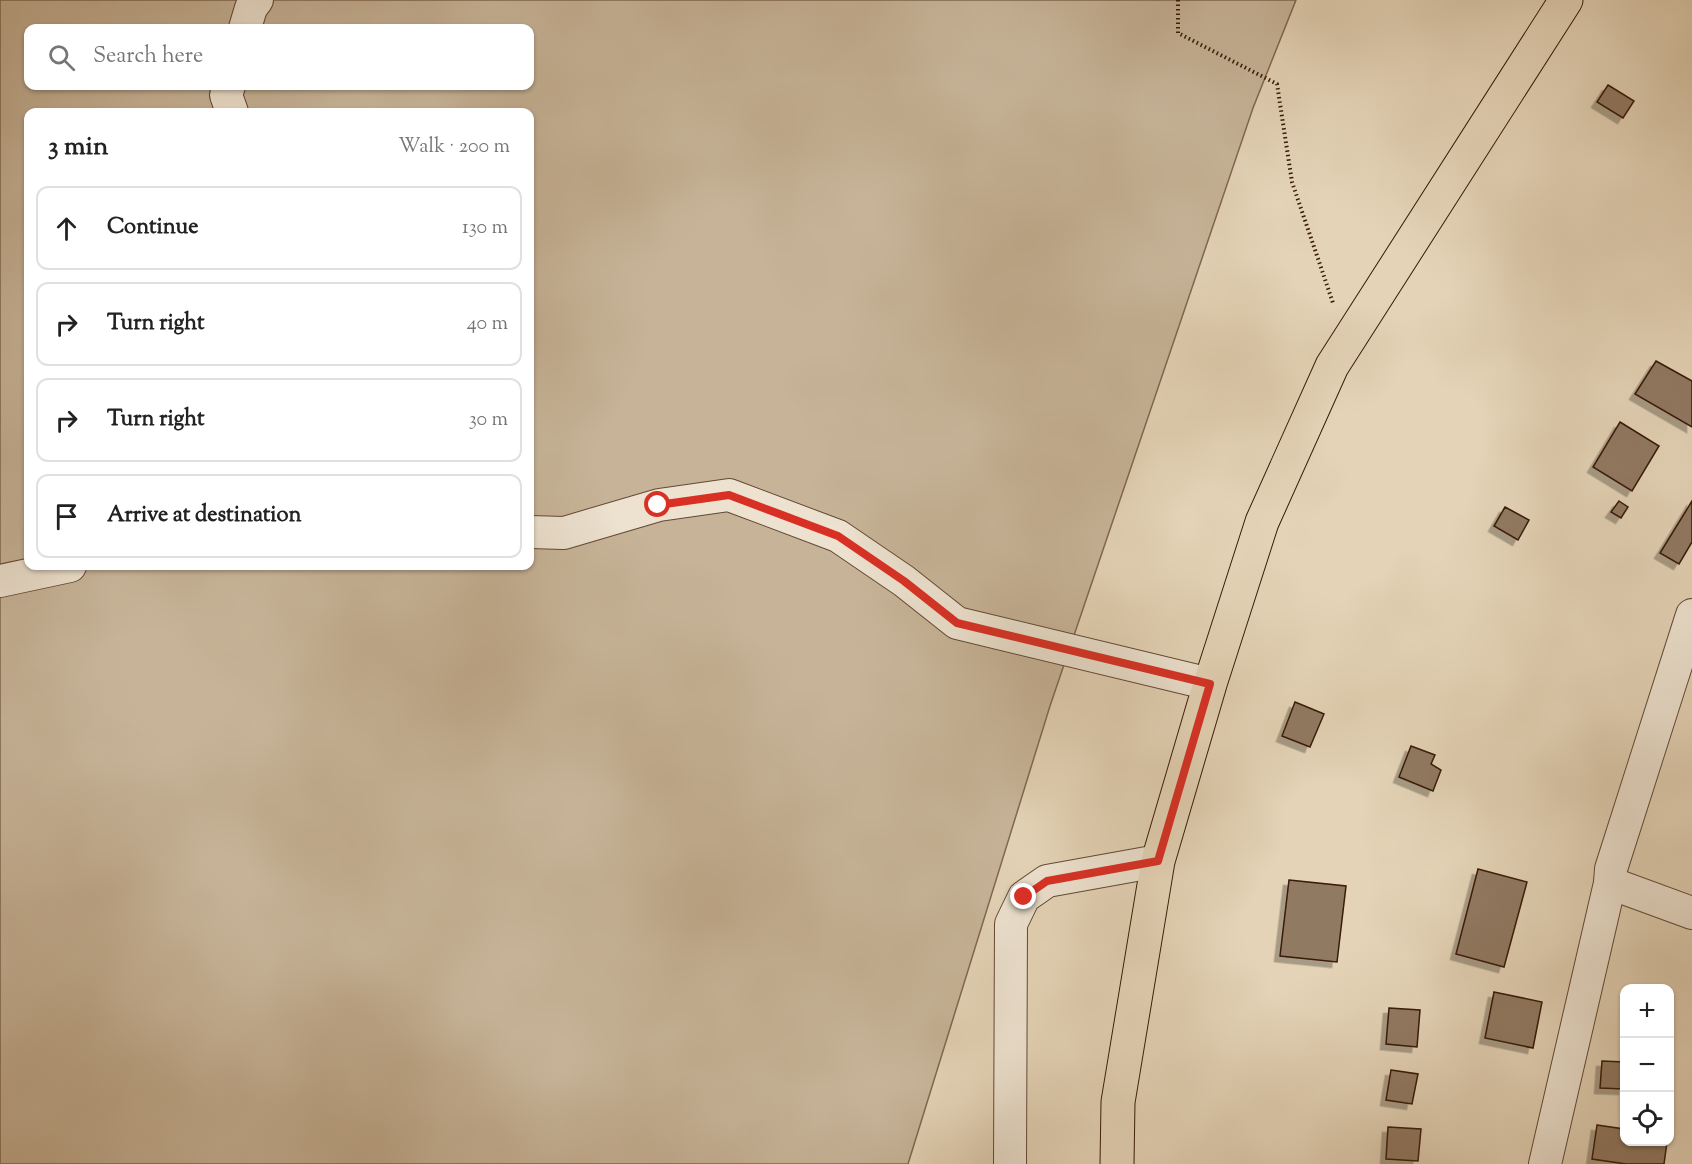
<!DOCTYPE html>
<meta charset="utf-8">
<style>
body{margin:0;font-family:"Sorts Mill Goudy",serif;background:#f6f6f6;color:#222}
.controls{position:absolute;right:18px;bottom:18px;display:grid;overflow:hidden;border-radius:12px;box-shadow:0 2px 4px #0004}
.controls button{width:54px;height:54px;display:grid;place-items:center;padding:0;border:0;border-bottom:2px solid #e0e0e0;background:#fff;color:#222;font:30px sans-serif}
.stop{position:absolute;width:18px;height:18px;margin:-14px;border:4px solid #d93025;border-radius:50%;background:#fff}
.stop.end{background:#d93025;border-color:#fff;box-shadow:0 2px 6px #0008}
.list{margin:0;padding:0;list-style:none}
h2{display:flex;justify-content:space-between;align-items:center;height:78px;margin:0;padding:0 24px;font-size:26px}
h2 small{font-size:20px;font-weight:400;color:#767676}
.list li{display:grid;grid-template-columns:39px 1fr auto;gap:18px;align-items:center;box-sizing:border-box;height:84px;margin:0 12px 12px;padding:0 12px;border:2px solid #e0e0e0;border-radius:12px}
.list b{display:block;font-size:22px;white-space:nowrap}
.list em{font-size:20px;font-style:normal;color:#767676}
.icon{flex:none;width:33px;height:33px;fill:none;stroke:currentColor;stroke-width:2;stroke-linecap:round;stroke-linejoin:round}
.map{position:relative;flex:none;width:1692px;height:1164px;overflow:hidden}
.search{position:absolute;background:#fff;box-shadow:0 2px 4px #0004;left:24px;top:24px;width:510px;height:66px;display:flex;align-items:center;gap:15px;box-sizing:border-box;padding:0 21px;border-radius:12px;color:#767676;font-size:22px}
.panel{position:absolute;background:#fff;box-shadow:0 2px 4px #0004;left:24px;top:108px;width:510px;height:462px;border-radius:12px}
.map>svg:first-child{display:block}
.green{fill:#c7b498;stroke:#806750;stroke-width:1.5;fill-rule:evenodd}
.building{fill:#917a62;stroke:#381a08;stroke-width:1.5;filter:url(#shadow)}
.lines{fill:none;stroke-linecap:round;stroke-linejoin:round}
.minor-casing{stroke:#634834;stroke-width:34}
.major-casing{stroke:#381a08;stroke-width:35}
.path{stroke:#381a08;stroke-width:4;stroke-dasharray:1.5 3;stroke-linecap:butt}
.minor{stroke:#ede2d0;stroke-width:32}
.major{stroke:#e4d3b6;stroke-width:33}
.route{stroke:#d93025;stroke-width:8}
</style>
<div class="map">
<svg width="1692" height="1164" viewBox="0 0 1692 1164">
<defs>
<filter id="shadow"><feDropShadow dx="-5.5" dy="5.5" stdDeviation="0" flood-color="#0004"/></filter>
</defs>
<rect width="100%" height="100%" fill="#e4d3b6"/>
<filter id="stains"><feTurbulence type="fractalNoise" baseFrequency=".00333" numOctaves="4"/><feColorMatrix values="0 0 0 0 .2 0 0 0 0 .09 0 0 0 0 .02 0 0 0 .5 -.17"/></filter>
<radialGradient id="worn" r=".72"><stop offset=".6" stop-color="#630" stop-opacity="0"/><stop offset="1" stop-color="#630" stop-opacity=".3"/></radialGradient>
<!-- green -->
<path class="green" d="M 0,0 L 1296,0 L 1253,108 L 1050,706 L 908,1164 L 0,1164 ZM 28,28 L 530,28 L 530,86 L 28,86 ZM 28,112 L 530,112 L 530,566 L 28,566 Z"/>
<!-- building -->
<g class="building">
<polygon points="1608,85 1634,101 1623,118 1597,102"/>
<polygon points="1656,361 1692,381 1692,427 1635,394"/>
<polygon points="1620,422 1659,446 1632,491 1593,467"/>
<polygon points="1619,501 1628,507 1621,518 1611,512"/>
<polygon points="1692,501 1692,542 1679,564 1660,553"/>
<polygon points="1505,507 1529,520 1518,540 1494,526"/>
<polygon points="1295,702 1324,714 1310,747 1282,736"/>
<polygon points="1411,746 1435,755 1431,764 1441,770 1433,791 1399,777"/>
<polygon points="1478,869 1527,882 1504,967 1456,954"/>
<polygon points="1289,880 1346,886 1337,962 1280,956"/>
<polygon points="1494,992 1542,1002 1533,1048 1485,1038"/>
<polygon points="1389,1008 1420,1010 1417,1047 1386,1044"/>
<polygon points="1602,1061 1624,1062 1624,1089 1600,1088"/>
<polygon points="1391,1070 1418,1074 1412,1104 1386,1100"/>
<polygon points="1597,1125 1624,1129 1624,1142 1667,1142 1664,1164 1626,1164 1592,1159"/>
<polygon points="1388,1127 1421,1129 1418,1161 1386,1159"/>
</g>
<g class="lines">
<defs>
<g id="minor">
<polyline points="245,28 251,8 257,0"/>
<polyline points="229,86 226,95 232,112"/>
<polyline points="530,532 564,533 659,505 729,495 838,536 904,581 957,623 1210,684"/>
<polyline points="0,581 70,566"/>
<polyline points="1610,883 1692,913"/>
<polyline points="1010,1164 1011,924 1024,897 1047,881 1158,861"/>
<polyline points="1545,1164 1610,883 1611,869 1692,615"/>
</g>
<polyline id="major" points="1117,1164 1118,1102 1158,861 1210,684 1262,522 1332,366 1566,0"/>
</defs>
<!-- minor casing -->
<use href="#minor" class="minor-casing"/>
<!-- major casing -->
<use href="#major" class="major-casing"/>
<!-- path -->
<polyline class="path" points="1178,0 1178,33 1277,84 1292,182 1333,303"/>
<!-- minor -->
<use href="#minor" class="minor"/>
<!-- major -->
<use href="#major" class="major"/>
</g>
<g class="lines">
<!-- route -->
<polyline class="route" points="658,505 729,495 838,536 904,581 957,623 1210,684 1158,861 1047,881 1024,897"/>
</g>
<rect width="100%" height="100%" filter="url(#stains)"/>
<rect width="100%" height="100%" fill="url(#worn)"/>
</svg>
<div class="controls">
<button>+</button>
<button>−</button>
<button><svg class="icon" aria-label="locate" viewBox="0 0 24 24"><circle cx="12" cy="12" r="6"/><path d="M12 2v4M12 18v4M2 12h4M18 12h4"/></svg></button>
</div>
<div class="stop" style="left:658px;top:505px"></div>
<div class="stop end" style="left:1024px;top:897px"></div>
<div class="search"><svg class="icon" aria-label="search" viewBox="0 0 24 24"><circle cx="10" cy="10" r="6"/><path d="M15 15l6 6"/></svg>Search here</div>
<section class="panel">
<h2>3 min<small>Walk · 200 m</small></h2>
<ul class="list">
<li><svg class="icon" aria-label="ahead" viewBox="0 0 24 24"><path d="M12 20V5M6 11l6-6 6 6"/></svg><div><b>Continue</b></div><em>130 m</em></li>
<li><svg class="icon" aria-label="right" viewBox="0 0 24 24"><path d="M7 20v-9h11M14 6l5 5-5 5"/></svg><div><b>Turn right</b></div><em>40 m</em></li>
<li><svg class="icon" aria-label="right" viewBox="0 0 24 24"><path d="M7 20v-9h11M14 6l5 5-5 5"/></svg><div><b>Turn right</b></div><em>30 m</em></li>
<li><svg class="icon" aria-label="arrive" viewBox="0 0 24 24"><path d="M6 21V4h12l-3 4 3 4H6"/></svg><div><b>Arrive at destination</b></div></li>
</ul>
</section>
</div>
